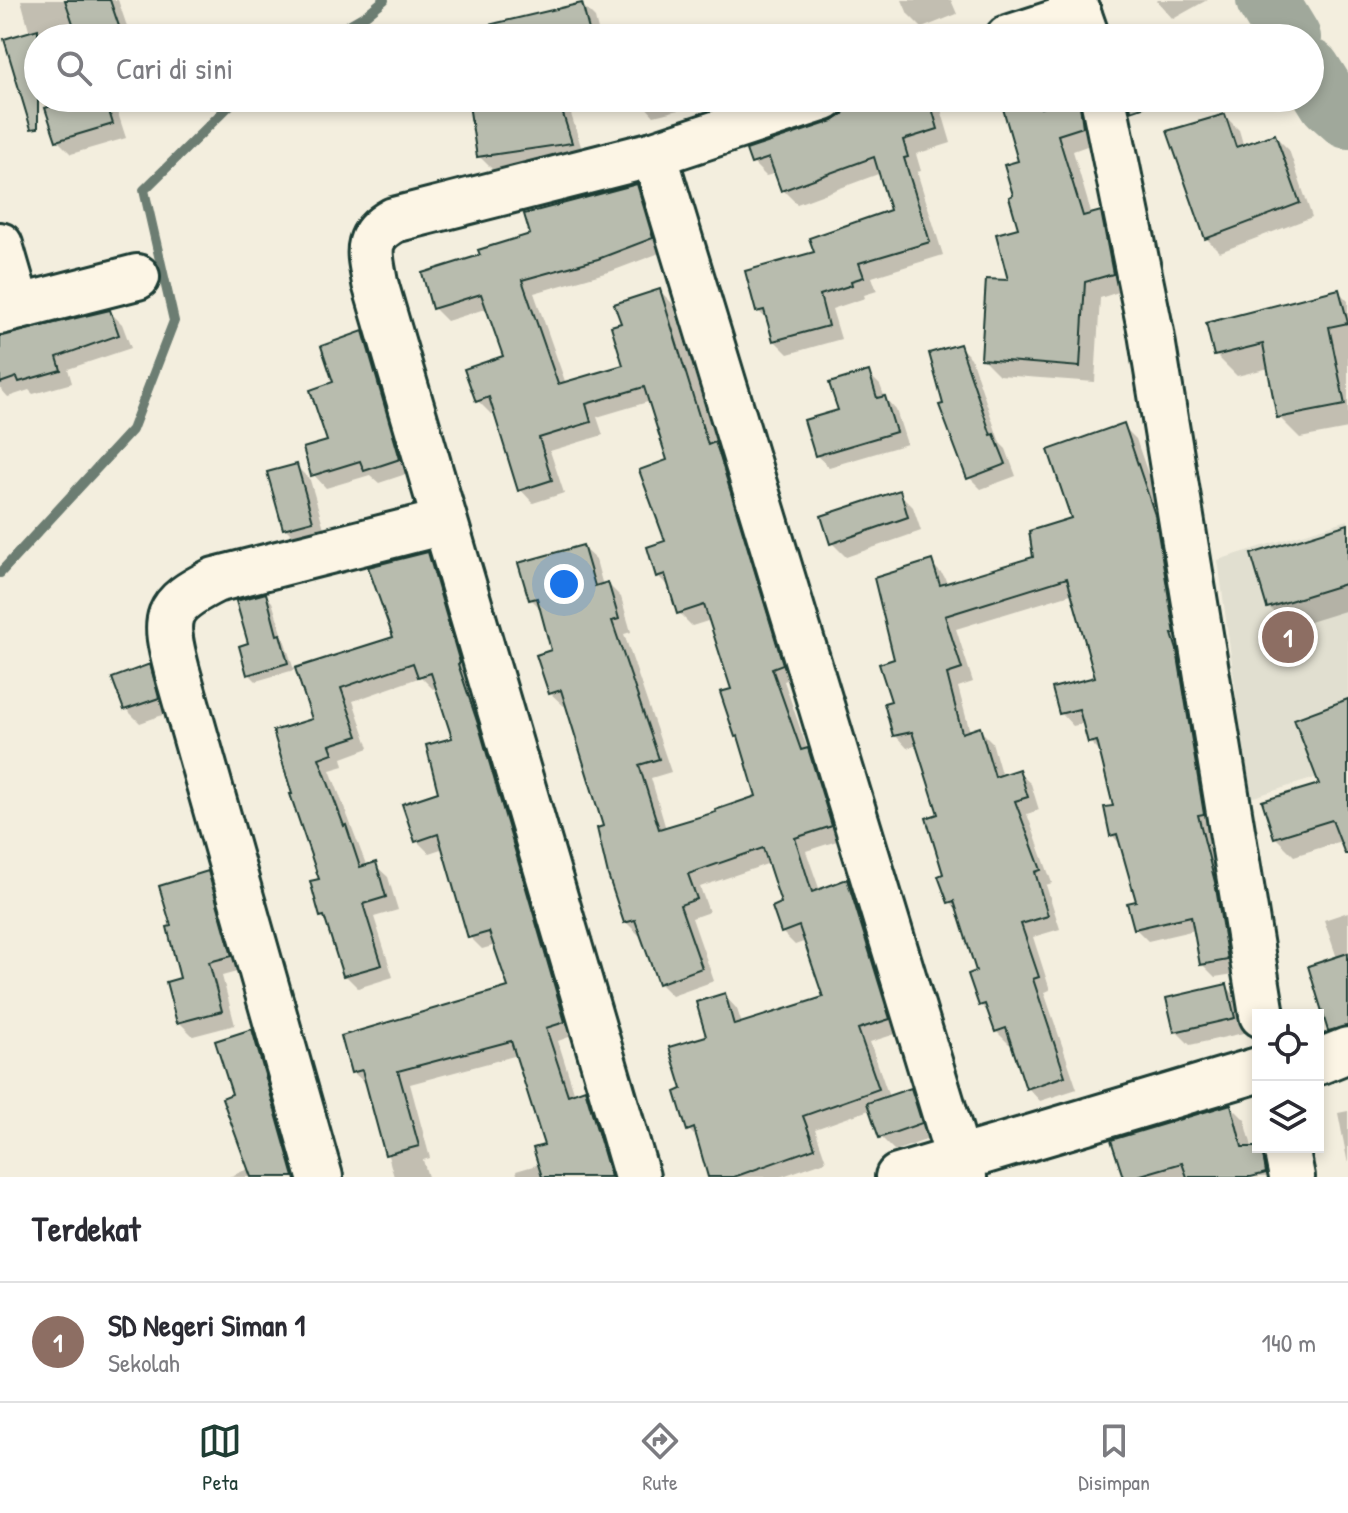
<!DOCTYPE html>
<html lang="id">
<style>
body{margin:0;font-family:"Patrick Hand",sans-serif;background:#f7f7f7;color:#2b2b33}
.controls{position:absolute;right:24px;bottom:24px;display:grid;overflow:hidden;border-radius:0px;box-shadow:0 4px 12px #0003}
.controls button{width:72px;height:72px;display:grid;place-items:center;padding:0;border:0;border-bottom:2px solid #e1e1e2;background:#fff;color:#2b2b33;font:40px sans-serif}
.you{position:absolute;left:564px;top:584px;width:28px;height:28px;margin:-20px;border:6px solid #fff;border-radius:50%;background:#1a73e8;box-shadow:0 0 0 12px #1a73e833}
.badge{display:grid;place-items:center;width:52px;height:52px;border-radius:50%;background:#1f3d34;color:#fff;font-size:26px;font-weight:700}
.pin{position:absolute;translate:-50% -50%;border:4px solid #fff;box-shadow:0 2px 8px #0006}
.list{margin:0;padding:0;list-style:none}
h2{display:flex;justify-content:space-between;align-items:center;height:104px;margin:0;padding:0 32px;font-size:34px}
h2 small{font-size:26px;font-weight:400;color:#7c7c81}
.list li{display:grid;grid-template-columns:52px 1fr auto;gap:24px;align-items:center;box-sizing:border-box;height:120px;padding:0 32px;border-top:2px solid #e1e1e2}
.list b{display:block;font-size:30px;white-space:nowrap}
.list p{margin:0;font-size:26px;white-space:nowrap;color:#7c7c81}
.list em{font-size:26px;font-style:normal;color:#7c7c81}
.icon{flex:none;width:44px;height:44px;fill:none;stroke:currentColor;stroke-width:2;stroke-linecap:round;stroke-linejoin:round}
.map{position:relative;flex:none;width:1348px;height:1177px;overflow:hidden}
.search{position:absolute;background:#fff;box-shadow:0 4px 12px #0003;left:24px;right:24px;top:24px;height:88px;display:flex;align-items:center;gap:20px;box-sizing:border-box;padding:0 28px;border-radius:44px;color:#7c7c81;font-size:30px}
.sheet{height:224px;background:#fff}
nav{display:flex;justify-content:space-around;align-items:center;box-sizing:border-box;height:112px;border-top:2px solid #e1e1e2;background:#fff;font-size:22px;color:#7c7c81}
nav a{display:grid;justify-items:center;gap:4px}
nav .on{color:#1f3d34}
.map>svg:first-child{display:block}
.built{fill:#e1dfd0}
.shadow{fill:#0003}
.lines{fill:none;stroke-linecap:round;stroke-linejoin:round}
.stream{stroke:#6c7d72;stroke-width:10}
.river{stroke:#a0a89b;stroke-width:62}
.building{fill:#b8bcae;stroke:#1f3d34;stroke-width:2}
.minor-casing{stroke:#1f3d34;stroke-width:50}
.major-casing{stroke:#1f3d34;stroke-width:50}
.minor{stroke:#fcf5e5;stroke-width:44}
.major{stroke:#fcf5e5;stroke-width:44}
</style>
<div class="map">
<svg width="1348" height="1177" viewBox="0 0 1348 1177">
<rect width="100%" height="100%" fill="#f3eede"/>
<filter id="ink" filterUnits="userSpaceOnUse"><feTurbulence type="fractalNoise" baseFrequency=".0125" numOctaves="2"/><feDisplacementMap in="SourceGraphic" scale="16" xChannelSelector="R" yChannelSelector="G"/><feConvolveMatrix kernelMatrix="1 2 1 2 8 2 1 2 1" color-interpolation-filters="sRGB"/></filter>
<g filter="url(#ink)">
<!-- built -->
<polygon class="built" points="1348,520 1348,768 1250,798 1218,560"/>
<!-- shadow -->
<g class="shadow">
<polygon points="21,0 118,0 131,38 38,38 38,94 30,33"/>
<polygon points="902,0 951,0 957,14 922,28 908,14"/>
<polygon points="1156,0 1207,0 1173,19"/>
<polygon points="582,5 595,18 600,38 499,38 496,22"/>
<polygon points="44,98 113,98 126,138 71,154 57,140"/>
<polygon points="454,98 566,98 584,156 492,169 479,156 471,105 462,106"/>
<polygon points="642,98 726,98 654,116 644,105"/>
<polygon points="875,98 938,99 951,143 916,154 921,171 917,172 943,255 872,277 877,291 864,295 865,298 832,309 841,339 788,354 774,340 770,322 758,311 816,254 893,211 881,173 797,204 783,190 777,173 766,176 753,163 833,123"/>
<polygon points="1002,98 1083,98 1098,142 1073,151 1092,216 1100,213 1116,229 1128,289 1100,298 1095,382 999,375 983,359 1010,282 1021,229 1016,197 1021,162"/>
<polygon points="1225,116 1239,130 1244,147 1275,136 1289,150 1312,217 1220,252 1206,238"/>
<polygon points="636,186 650,200 665,251 612,271 534,293 566,384 625,367 624,324 660,291 673,304 717,447 727,458 794,677 784,681 808,751 820,763 843,839 806,851 820,891 847,881 860,894 902,1032 870,1042 889,1097 910,1090 924,1104 934,1137 895,1151 881,1137 872,1109 815,1129 826,1161 780,1177 710,1177 700,1141 688,1129 685,1091 724,995 737,1009 742,1024 826,998 806,941 795,945 782,932 783,904 770,863 700,887 709,912 692,918 714,981 672,996 659,983 642,934 639,935 626,922 605,828 567,705 564,706 550,693 554,652 542,610 531,599 582,547 596,560 603,586 608,584 621,597 631,632 624,634 671,772 651,778 666,829 719,814 759,797 741,741 736,736 734,690 711,620 692,626 679,613 672,590 658,576 667,543 670,461 651,401 597,417 603,435 550,451 564,493 533,503 520,489 496,412 491,414 478,401 505,357 488,308 447,321 434,308 482,256"/>
<polygon points="1339,292 1348,301 1348,429 1300,438 1279,417 1269,368 1237,376 1216,355"/>
<polygon points="110,312 122,324 131,348 68,369 72,383 33,394 29,390 8,397 0,388 0,338"/>
<polygon points="363,333 376,346 412,472 379,483 370,475 326,488 313,474 330,442 335,383"/>
<polygon points="959,346 971,358 1000,443 1006,449 1016,476 981,489 969,477 945,405"/>
<polygon points="868,373 880,385 885,398 896,410 907,444 829,467 816,455 840,411"/>
<polygon points="1123,426 1136,439 1167,529 1240,973 1215,977 1202,964 1195,930 1148,941 1135,928 1138,902 1122,846 1112,835 1116,807 1102,754 1090,742 1085,723 1073,726 1061,713 1098,678 1074,593 956,629 973,682 958,687 970,732 979,729 992,742 1002,777 1018,772 1031,784 1039,810 1027,814 1052,883 1046,885 1060,929 1033,937 1050,990 1044,992 1077,1089 1040,1101 1028,1088 1013,1043 1009,1044 996,1031 991,1015 981,1005 978,973 959,911 950,902 941,816 918,745 907,748 895,735 894,703 897,660 931,563 944,576 947,584 1036,558 1074,519"/>
<polygon points="296,466 310,480 326,535 299,542 285,528"/>
<polygon points="899,493 913,507 921,531 846,557 832,543"/>
<polygon points="1348,526 1348,610 1290,628 1269,607"/>
<polygon points="427,554 440,567 577,1034 558,1041 575,1095 585,1092 597,1104 619,1177 518,1177 516,1171 540,1164 547,1146 518,1055 410,1084 430,1158 423,1160 428,1177 394,1177 368,1084 366,1084 353,1072 511,988 496,945 482,949 470,937 444,848 429,853 416,840 441,793 455,739 438,687 433,689 421,677 353,701 369,748 342,758 344,766 330,770 367,867 375,865 388,877 398,910 374,917 393,977 358,988 345,975 328,922 322,916 314,720 298,670 395,638"/>
<polygon points="265,595 272,602 294,670 256,681 249,674 250,644"/>
<polygon points="149,666 163,680 171,712 140,723 126,709"/>
<polygon points="1348,701 1348,839 1294,856 1275,837 1321,785"/>
<polygon points="207,873 221,887 244,970 222,976 235,1025 193,1036 179,1022"/>
<polygon points="1348,912 1348,1046 1347,1046 1329,1028 1337,958 1324,920"/>
<polygon points="1226,986 1240,1001 1248,1032 1190,1045 1176,1031"/>
<polygon points="252,1031 266,1045 303,1177 229,1177 250,1168 235,1095"/>
<polygon points="1231,1106 1245,1120 1253,1151 1261,1148 1275,1162 1277,1177 1125,1177"/>
<polygon points="1348,1111 1348,1164 1338,1113"/>
</g>
<g class="lines">
<!-- stream -->
<g class="stream">
<polyline points="326,38 366,15 384,0"/>
<polyline points="0,573 132,430 174,321 144,190 237,98"/>
</g>
<!-- river -->
<g class="river">
<polyline points="1267,0 1290,38"/>
<polyline points="1310,70 1330,102 1348,118"/>
</g>
</g>
<!-- building -->
<g class="building">
<polygon points="65,0 110,0 123,38 78,38"/>
<polygon points="582,3 590,34 575,38 481,38 480,27"/>
<polygon points="38,29 38,128 31,129 4,39"/>
<polygon points="78,98 105,98 113,124 56,141 45,108"/>
<polygon points="468,98 558,98 572,143 477,157"/>
<polygon points="849,98 929,98 938,129 903,140 908,157 904,158 930,242 859,263 864,277 851,281 852,285 820,295 828,326 773,341 764,310 756,312 745,271 814,252 809,238 890,210 874,157 781,191 769,158 751,164 746,150 833,121 843,114"/>
<polygon points="1000,98 1038,98 1041,108 1069,98 1079,98 1083,127 1058,135 1083,216 1101,211 1113,274 1085,282 1080,367 981,359 986,279 1008,280 996,234 1018,228 1009,197 1013,195 1004,165 1018,161"/>
<polygon points="1129,98 1153,98 1154,103 1131,111"/>
<polygon points="1225,114 1236,147 1275,134 1300,203 1205,239 1167,131"/>
<polygon points="637,184 653,238 598,259 522,280 558,384 623,365 611,326 621,323 614,304 660,289 708,445 715,442 718,450 783,664 772,668 801,750 808,748 832,826 795,838 812,892 847,879 890,1019 858,1029 879,1089 803,1116 815,1148 734,1177 708,1177 694,1128 687,1131 675,1092 682,1089 669,1047 706,1036 696,1002 725,993 734,1025 823,997 799,926 781,933 772,907 781,903 763,848 688,874 697,899 680,905 702,968 658,984 635,920 624,923 608,875 597,828 603,826 561,690 549,694 536,655 551,650 537,598 529,600 518,563 583,545 595,586 608,582 619,619 612,621 659,759 639,765 659,829 716,812 715,810 756,796 738,736 735,737 720,692 731,689 704,605 677,614 665,574 656,577 647,547 665,541 639,470 667,460 644,387 586,404 591,422 539,438 552,480 518,491 489,397 476,402 464,369 503,356 481,294 432,309 422,273 480,255 478,250 530,234 524,214"/>
<polygon points="1339,289 1348,323 1329,327 1345,405 1277,418 1263,344 1214,356 1206,323"/>
<polygon points="110,310 119,335 57,357 61,370 19,382 17,377 0,383 0,336"/>
<polygon points="363,331 400,459 364,471 360,461 311,476 303,448 327,441 310,390 333,382 321,346"/>
<polygon points="960,344 991,435 994,434 1006,464 967,479 939,405 943,404 929,353"/>
<polygon points="869,371 877,398 885,396 896,432 815,456 804,420 838,410 829,383"/>
<polygon points="1124,423 1155,515 1175,634 1172,634 1177,650 1204,814 1198,815 1215,882 1228,960 1200,965 1191,916 1134,929 1127,903 1136,901 1117,834 1110,836 1104,807 1113,806 1097,741 1088,743 1079,709 1059,714 1052,688 1095,677 1067,578 945,616 962,669 947,674 962,733 980,727 995,777 1019,769 1028,797 1015,801 1041,870 1035,872 1048,916 1021,924 1039,977 1033,979 1065,1076 1026,1089 1006,1028 995,1032 985,1004 979,1006 968,974 976,971 954,901 948,903 938,876 943,874 926,818 938,814 912,732 893,736 884,703 891,701 879,664 894,659 874,578 932,560 940,585 1033,557 1029,531 1071,518 1048,450"/>
<polygon points="297,464 313,521 283,529 267,472"/>
<polygon points="900,490 908,517 830,544 821,516"/>
<polygon points="1348,524 1348,583 1267,608 1251,554"/>
<polygon points="428,552 460,663 458,664 480,730 565,1022 546,1028 568,1095 585,1089 611,1177 542,1177 533,1148 544,1145 511,1041 398,1071 419,1146 385,1155 362,1070 351,1073 341,1036 508,987 489,932 468,938 438,834 415,842 402,804 438,792 426,745 452,738 431,673 418,677 413,663 341,688 358,736 330,745 333,753 319,758 344,826 346,825 360,867 376,862 386,897 363,904 382,965 343,976 324,916 320,917 310,881 319,879 290,794 292,794 273,731 312,719 295,668 393,637 368,567"/>
<polygon points="266,593 277,635 280,634 288,663 247,675 239,646 248,643 236,601"/>
<polygon points="150,664 159,698 124,710 112,678"/>
<polygon points="1348,699 1348,854 1345,854 1332,820 1274,838 1262,801 1319,784 1294,719"/>
<polygon points="208,871 232,956 209,962 222,1011 177,1023 166,982 180,978 167,927 171,926 159,886"/>
<polygon points="1348,953 1348,1026 1328,1031 1308,966"/>
<polygon points="1227,984 1235,1018 1174,1032 1166,998"/>
<polygon points="252,1029 294,1177 251,1177 222,1098 232,1094 215,1041"/>
<polygon points="911,1088 922,1123 879,1138 867,1103"/>
<polygon points="1231,1104 1242,1147 1262,1147 1266,1173 1251,1177 1187,1177 1182,1163 1134,1177 1123,1177 1111,1140"/>
</g>
<g class="lines">
<defs>
<g id="minor">
<polyline points="1008,38 1079,15"/>
<polyline points="654,154 964,1177"/>
<polyline points="0,245 18,307"/>
<polyline points="0,312 137,277"/>
<polyline points="1318,1062 1348,1050"/>
<path d="M 320,1177 L 177,671 C 163,616 163,606 215,580 L 444,522"/>
<path d="M 637,1177 L 375,283 C 370,253 363,237 394,220 L 654,154 L 824,98"/>
<polyline points="898,1177 1258,1070"/>
</g>
<g id="major">
<polyline points="1071,0 1079,15 1087,38"/>
<polyline points="1103,98 1151,333 1262,1015"/>
<polyline points="1286,1147 1292,1177"/>
</g>
</defs>
<!-- minor casing -->
<use href="#minor" class="minor-casing"/>
<!-- major casing -->
<use href="#major" class="major-casing"/>
<!-- minor -->
<use href="#minor" class="minor"/>
<!-- major -->
<use href="#major" class="major"/>
</g>
</g>
</svg>
<div class="controls">
<button><svg class="icon" aria-label="locate" viewBox="0 0 24 24"><circle cx="12" cy="12" r="6"/><path d="M12 2v4M12 18v4M2 12h4M18 12h4"/></svg></button>
<button><svg class="icon" aria-label="layers" viewBox="0 0 24 24"><path d="M12 4l9 5-9 5-9-5zM3 14l9 5 9-5"/></svg></button>
</div>
<div class="you"></div>
<div class="pin badge" style="left:1288px;top:637px;background:#8d6e63">1</div>
<div class="search"><svg class="icon" aria-label="search" viewBox="0 0 24 24"><circle cx="10" cy="10" r="6"/><path d="M15 15l6 6"/></svg>Cari di sini</div>
</div>
<section class="sheet">
<h2>Terdekat<small></small></h2>
<ul class="list">
<li><span class="badge" style="background:#8d6e63">1</span><div><b>SD Negeri Siman 1</b><p>Sekolah</p></div><em>140 m</em></li>
</ul>
</section>
<nav>
<a class="on"><svg class="icon" aria-label="map" viewBox="0 0 24 24"><path d="M3 6l6-2 6 2 6-2v14l-6 2-6-2-6 2zM9 4v14M15 6v14"/></svg>Peta</a>
<a><svg class="icon" aria-label="directions" viewBox="0 0 24 24"><path d="M12 3l9 9-9 9-9-9zM9 14v-3h6M13 9l2 2-2 2"/></svg>Rute</a>
<a><svg class="icon" aria-label="saved" viewBox="0 0 24 24"><path d="M7 4h10v16l-5-4-5 4z"/></svg>Disimpan</a>
</nav>
